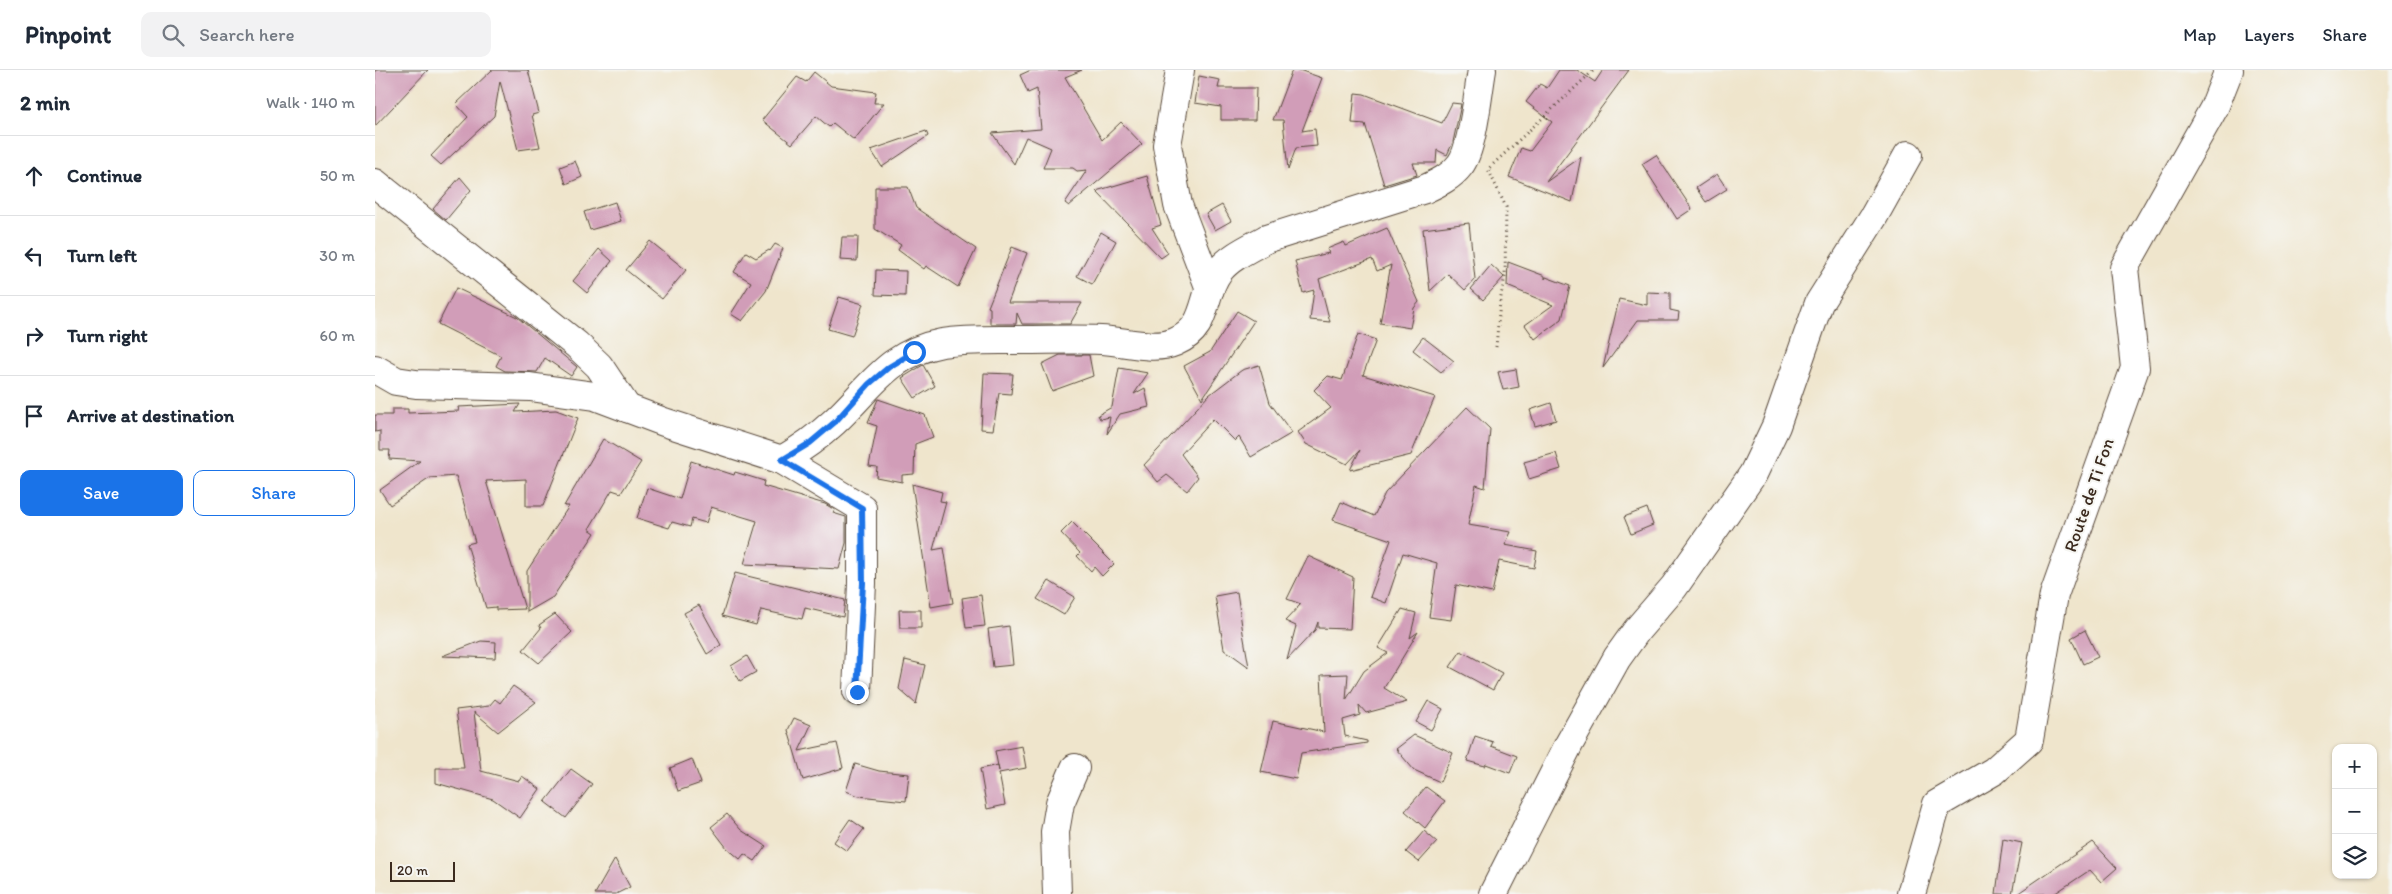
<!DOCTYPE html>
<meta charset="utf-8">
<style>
body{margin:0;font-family:Itim,sans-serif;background:#f2f2f3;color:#1f2937}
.controls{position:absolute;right:15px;bottom:15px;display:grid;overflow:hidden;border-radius:10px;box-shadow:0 1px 4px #0004}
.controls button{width:45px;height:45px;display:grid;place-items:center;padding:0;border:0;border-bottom:1px solid #e0e1e3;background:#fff;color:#1f2937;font:25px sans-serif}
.scale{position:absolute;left:15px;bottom:12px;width:65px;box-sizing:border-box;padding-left:5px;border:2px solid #3b2a1e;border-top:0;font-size:14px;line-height:18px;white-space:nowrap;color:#3b2a1e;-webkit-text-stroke:4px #f6f6f2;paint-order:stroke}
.stop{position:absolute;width:15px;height:15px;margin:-11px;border:4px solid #1a73e8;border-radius:50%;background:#fff}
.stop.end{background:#1a73e8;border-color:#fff;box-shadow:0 1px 5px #0008}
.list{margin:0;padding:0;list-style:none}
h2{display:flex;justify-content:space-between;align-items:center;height:65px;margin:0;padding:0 20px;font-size:21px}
h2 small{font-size:16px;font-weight:400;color:#747a83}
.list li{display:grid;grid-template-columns:32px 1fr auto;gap:15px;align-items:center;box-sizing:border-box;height:80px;padding:0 20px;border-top:1px solid #e0e1e3}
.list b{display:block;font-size:19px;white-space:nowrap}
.list em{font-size:16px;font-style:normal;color:#747a83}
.actions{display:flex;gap:10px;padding:15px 20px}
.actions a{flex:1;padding:11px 0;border:1px solid #1a73e8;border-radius:10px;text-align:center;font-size:18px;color:#1a73e8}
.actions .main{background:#1a73e8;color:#fff}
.icon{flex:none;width:28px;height:28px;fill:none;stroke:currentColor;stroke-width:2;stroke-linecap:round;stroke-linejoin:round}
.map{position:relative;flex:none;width:2017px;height:824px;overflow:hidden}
header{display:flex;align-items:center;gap:30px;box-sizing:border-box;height:70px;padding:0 25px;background:#fff;border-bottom:1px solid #e0e1e3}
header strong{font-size:24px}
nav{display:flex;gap:28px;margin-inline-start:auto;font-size:18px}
.search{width:350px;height:45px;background:#f2f2f3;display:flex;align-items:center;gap:12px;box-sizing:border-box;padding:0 18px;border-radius:10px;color:#747a83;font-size:19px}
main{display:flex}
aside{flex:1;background:#fff}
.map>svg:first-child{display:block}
.building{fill:#d19db8}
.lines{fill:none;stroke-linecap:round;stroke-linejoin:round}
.minor-casing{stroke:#564638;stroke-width:30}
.path{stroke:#564638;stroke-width:3;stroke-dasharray:1 4;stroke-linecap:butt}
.minor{stroke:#fff;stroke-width:28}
.route{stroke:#1a73e8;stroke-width:6}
.labels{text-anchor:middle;stroke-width:4;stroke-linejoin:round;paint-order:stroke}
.street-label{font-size:18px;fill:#3b2a1e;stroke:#f6f6f2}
</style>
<header>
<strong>Pinpoint</strong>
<div class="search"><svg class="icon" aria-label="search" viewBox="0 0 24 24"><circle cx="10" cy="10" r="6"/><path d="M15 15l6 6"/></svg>Search here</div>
<nav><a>Map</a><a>Layers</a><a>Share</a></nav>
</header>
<main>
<aside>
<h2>2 min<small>Walk · 140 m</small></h2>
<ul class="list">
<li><svg class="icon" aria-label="ahead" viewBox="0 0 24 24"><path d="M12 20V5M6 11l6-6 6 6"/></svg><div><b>Continue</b></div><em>50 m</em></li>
<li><svg class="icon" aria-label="left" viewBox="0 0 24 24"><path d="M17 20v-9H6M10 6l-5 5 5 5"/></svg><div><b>Turn left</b></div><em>30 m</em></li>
<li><svg class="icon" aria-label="right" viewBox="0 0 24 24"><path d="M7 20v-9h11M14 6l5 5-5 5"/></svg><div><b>Turn right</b></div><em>60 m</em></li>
<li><svg class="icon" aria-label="arrive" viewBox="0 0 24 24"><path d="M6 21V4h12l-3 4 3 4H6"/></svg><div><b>Arrive at destination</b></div></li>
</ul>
<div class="actions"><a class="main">Save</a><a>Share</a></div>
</aside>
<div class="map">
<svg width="2017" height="824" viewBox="0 0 2017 824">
<rect width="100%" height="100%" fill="#f6f6f2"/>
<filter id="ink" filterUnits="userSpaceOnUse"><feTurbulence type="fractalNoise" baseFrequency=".02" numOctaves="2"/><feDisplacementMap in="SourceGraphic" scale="10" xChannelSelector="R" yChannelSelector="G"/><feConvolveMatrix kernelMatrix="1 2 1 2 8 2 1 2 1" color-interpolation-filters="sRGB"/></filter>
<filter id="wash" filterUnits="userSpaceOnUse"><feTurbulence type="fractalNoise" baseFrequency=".0096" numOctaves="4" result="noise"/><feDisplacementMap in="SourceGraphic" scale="20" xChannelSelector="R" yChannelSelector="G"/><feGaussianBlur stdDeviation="1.12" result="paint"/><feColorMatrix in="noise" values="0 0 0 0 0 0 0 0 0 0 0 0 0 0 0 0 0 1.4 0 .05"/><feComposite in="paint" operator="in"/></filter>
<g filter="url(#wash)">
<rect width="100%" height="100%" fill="#efe5cc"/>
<g id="blocks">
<!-- building -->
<g class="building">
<polygon points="0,0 53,0 0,56"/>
<polygon points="117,0 153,0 164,43 157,45 165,77 143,80 125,11 119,46 66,95 56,86 93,47 81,34"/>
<polygon points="656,0 707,0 690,7 727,70 746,52 767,74 694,136 690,133 712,100 702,101 698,98 668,98 676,78 651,67 639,94 617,63 666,59 662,19 653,23 645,5"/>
<polygon points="917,0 924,0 947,8 927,61 940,59 942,76 921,78 913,100 908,50 898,50"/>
<polygon points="1184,0 1202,0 1220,12 1228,0 1254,0 1171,112 1206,87 1197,132 1134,107 1146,78 1155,81 1177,52 1151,32 1165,14 1172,18"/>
<polygon points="439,2 456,16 501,22 499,33 509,33 479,70 458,53 454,57 441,46 417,74 387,50 422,7 431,12"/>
<polygon points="824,6 845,10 843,18 881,18 880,50 846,50 846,37 820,33"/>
<polygon points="980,23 989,24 1067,53 1077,33 1086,34 1078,72 1072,85 1062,80 1061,93 1038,93 1042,105 1009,115 990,54 977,53"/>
<polygon points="551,61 553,66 507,97 496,80"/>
<polygon points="1281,85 1317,139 1302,149 1267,94"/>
<polygon points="200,91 207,107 191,114 185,97"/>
<polygon points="1342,104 1352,119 1331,132 1321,118"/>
<polygon points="772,106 786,155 777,158 793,183 786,188 721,121"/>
<polygon points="85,107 96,120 71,150 58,139"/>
<polygon points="500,117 533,117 541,138 601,179 583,217 551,196 549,199 523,180 526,175 500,159"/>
<polygon points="240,132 246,151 215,160 209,142"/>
<polygon points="847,135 856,151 840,160 831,144"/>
<polygon points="1094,153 1100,209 1090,220 1073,204 1055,221 1048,159"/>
<polygon points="1012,158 1044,232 1039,238 1035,258 1005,253 1016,195 1002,201 997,189 944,209 955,252 935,250 939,220 928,223 920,191 954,183 952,179 969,172 971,176"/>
<polygon points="726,162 741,171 717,214 702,206"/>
<polygon points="467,167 483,167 482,191 465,190"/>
<polygon points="275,171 311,200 287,229 251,200"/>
<polygon points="400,174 408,178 391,221 367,251 356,244 376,212 359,202 371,182 381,188 394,180 395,181"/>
<polygon points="637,177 652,183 633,233 707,233 695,254 647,254 642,243 641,254 615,254 615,238 613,237"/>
<polygon points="224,179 237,191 212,223 198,211"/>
<polygon points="1133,192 1170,206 1170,209 1171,207 1195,216 1187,249 1160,269 1150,255 1178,235 1132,216"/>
<polygon points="1116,195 1129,207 1108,230 1096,219"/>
<polygon points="501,200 531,201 530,226 500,225"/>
<polygon points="81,218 142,247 202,297 196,306 170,288 162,302 130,301 121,296 126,286 63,254"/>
<polygon points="1272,222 1295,223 1295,240 1304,242 1303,250 1263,250 1228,298 1244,229 1272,235"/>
<polygon points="464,227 488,234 477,266 453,259"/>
<polygon points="862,241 879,251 827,329 809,296 835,282"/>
<polygon points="983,264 1001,270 988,305 1060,327 1036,385 975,400 985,380 972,394 931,374 923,362 956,338 939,320 953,306 967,310"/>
<polygon points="1048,267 1079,291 1066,302 1038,280"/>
<polygon points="685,285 714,285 718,306 677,321 667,294"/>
<polygon points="548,295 560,316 540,328 527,308"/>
<polygon points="884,295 895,333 917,363 876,387 864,367 860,371 838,349 806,384 823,407 812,421 792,405 783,412 769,395 834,325 867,300"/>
<polygon points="744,298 773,303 759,324 770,318 774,337 745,344 732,364 735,347 725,349 723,345 737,337"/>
<polygon points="1141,299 1144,317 1128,320 1123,302"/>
<polygon points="609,303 638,304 636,324 624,323 618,360 606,359"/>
<polygon points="503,329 550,345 558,367 540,374 539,404 527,405 527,412 501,407 502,397 494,396 502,356 493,353"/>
<polygon points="1176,333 1181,350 1160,356 1155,340"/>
<polygon points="145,334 140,342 181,340 203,348 168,436 151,436 151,409 111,411 150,539 121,540 121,537 111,538 92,474 100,472 81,406 55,408 15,435 5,420 45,391 14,389 15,380 5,380 5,361 0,362 0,345 17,345 17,339 33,339 33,343 84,341 83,337"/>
<polygon points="1092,337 1115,359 1110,418 1101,415 1093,455 1136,462 1130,475 1162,481 1159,498 1124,491 1117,523 1081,515 1076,550 1054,547 1062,493 1028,483 1011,533 995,527 1016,470 958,450 966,432 999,446 1010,423"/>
<polygon points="228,369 266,392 246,423 237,420 214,459 220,463 178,527 152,542 152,501 194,436 189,436"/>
<polygon points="1181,383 1186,399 1154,409 1149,392"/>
<polygon points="316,391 359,405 360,402 389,411 388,416 450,434 460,440 458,443 471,447 471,473 464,499 369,494 382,451 336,437 331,453 317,449 315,457 297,452 294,458 262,448 272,418 305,429"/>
<polygon points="537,414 567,422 565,431 571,432 558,480 569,478 578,533 556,537"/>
<polygon points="1272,438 1278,455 1256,464 1249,447"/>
<polygon points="697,452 739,494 727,506 719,497 716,501 702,486 705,483 686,463"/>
<polygon points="933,486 978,507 975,559 943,558 943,552 940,560 912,590 921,556 910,551 926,534 912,529"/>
<polygon points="360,503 470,530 468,547 430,538 427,549 386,540 381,555 347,546"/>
<polygon points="674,511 700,527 689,545 662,529"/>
<polygon points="862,522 868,563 874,597 849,579 840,526"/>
<polygon points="606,525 610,556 591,558 587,528"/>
<polygon points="324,535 346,575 332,584 309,543"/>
<polygon points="1027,539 1041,543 1035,568 1043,562 1009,618 1032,632 991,643 984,635 985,645 968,650 970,666 992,671 992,673 926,683 921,709 886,702 898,651 949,662 946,605 973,604 971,630 989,601 1013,583 1003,578"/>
<polygon points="524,540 546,540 546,558 525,558"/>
<polygon points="180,544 197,562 164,593 148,580 166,558 164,555"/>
<polygon points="634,556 638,595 618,597 613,559"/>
<polygon points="1710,560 1723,587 1708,594 1696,568"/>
<polygon points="106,571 121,572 120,588 67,586"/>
<polygon points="1086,581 1127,603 1118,620 1075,597"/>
<polygon points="372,586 381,602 365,611 356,596"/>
<polygon points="530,590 550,595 541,634 524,619"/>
<polygon points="138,616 161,632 123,662 99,642 106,701 144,711 147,706 165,719 145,748 118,729 61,713 61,698 89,698 81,640 114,636 120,629 125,633"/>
<polygon points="1053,631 1068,639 1056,660 1041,652"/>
<polygon points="419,648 436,655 424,681 462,673 468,698 428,710 413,660"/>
<polygon points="1039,665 1078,683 1065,712 1039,700 1021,679"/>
<polygon points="1100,666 1118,672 1116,676 1142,686 1135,703 1111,694 1110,696 1092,691"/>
<polygon points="647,676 651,698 624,703 630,735 612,739 605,699 623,695 624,701 620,681"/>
<polygon points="317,689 326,713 303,721 295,698"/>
<polygon points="480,694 504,701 534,704 531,731 484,726 471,721"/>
<polygon points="196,699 217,714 191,748 170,732"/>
<polygon points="1051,717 1070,731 1050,758 1030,741"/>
<polygon points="352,744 366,760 391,776 380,791 369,784 365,789 352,778 336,757"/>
<polygon points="475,749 489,759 472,781 459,772"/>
<polygon points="1049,761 1062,772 1044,792 1031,782"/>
<polygon points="1628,769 1647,773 1637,824 1621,824"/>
<polygon points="1718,772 1742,798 1726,812 1715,800 1679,824 1642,824"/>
<polygon points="240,789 255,817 241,824 220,824"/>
</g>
</g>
</g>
<g filter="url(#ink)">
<use href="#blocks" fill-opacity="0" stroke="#564638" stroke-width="1"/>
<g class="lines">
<defs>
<g id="minor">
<polyline points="805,0 792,75 803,135 835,219"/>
<polyline points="0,113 202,275 224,296 252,338"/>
<path d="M 0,299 L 21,311 L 41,314 L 155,317 L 220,326 L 289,352 L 407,390 C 426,379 443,367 459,352 C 495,319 513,283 567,273 C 592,269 620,270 646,270 C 673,270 699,269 726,270 C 749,271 779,281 800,272 C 835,257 825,226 844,201 C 855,187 875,178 891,169 L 1050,119 C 1063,113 1076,107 1085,95 C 1098,79 1103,22 1107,0"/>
<polyline points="407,390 487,438 487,513 482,621"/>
<polyline points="682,824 680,762 685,733 700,698"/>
<polyline points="1118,824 1194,674 1242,588 1262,560 1299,517 1378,404 1401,356 1444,233 1499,146 1533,85"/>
<polyline points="1536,824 1562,734 1619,701 1654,670 1679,525 1760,298 1749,198 1839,38 1854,0"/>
</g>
</defs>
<!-- minor casing -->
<use href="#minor" class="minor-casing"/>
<!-- path -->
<polyline class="path" points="1121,277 1125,232 1130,206 1131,137 1113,99 1219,0"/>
<!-- minor -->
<use href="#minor" class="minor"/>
</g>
</g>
<g class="lines" filter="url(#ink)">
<!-- route -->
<polyline class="route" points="482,622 488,513 487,438 407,390 435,373 460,352 494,314 514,297 539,282"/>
</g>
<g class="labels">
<!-- street labels -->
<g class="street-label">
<text transform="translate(1714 425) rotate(-71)" y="6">Route de Ti Fon</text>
</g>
</g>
</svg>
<div class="controls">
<button>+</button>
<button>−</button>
<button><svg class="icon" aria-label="layers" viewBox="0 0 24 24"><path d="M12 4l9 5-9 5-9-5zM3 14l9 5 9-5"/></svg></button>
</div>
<div class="scale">20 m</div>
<div class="stop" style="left:539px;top:282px"></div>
<div class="stop end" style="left:482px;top:622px"></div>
</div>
</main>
